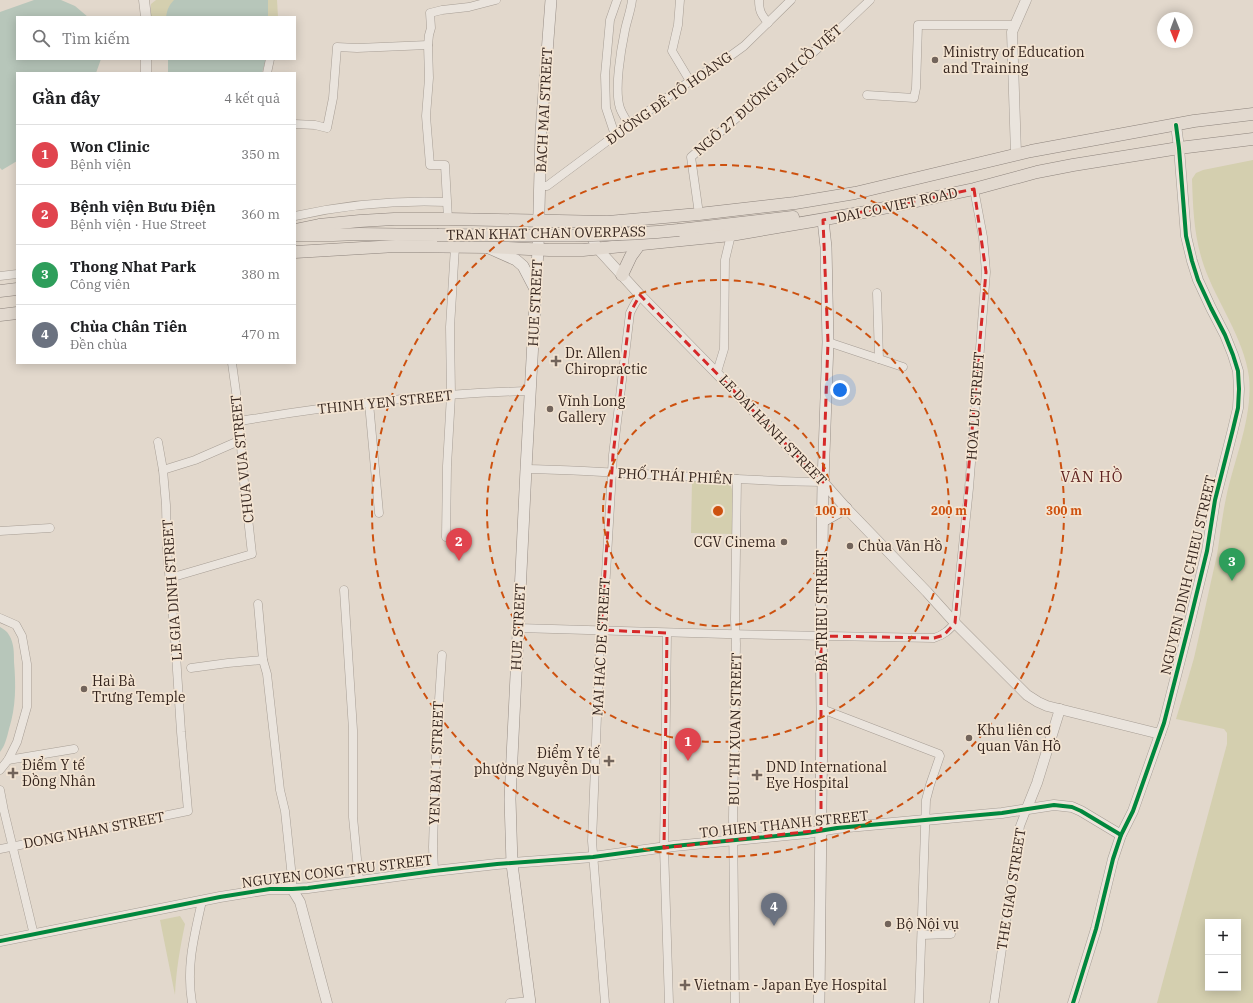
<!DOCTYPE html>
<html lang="vi">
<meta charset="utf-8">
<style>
body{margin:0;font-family:"IBM Plex Serif",serif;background:#f2f2f2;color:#202124}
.controls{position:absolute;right:12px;bottom:12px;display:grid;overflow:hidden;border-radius:0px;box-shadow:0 2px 10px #0003}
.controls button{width:36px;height:36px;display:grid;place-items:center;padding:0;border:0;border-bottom:1px solid #e0e0e0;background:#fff;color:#202124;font:20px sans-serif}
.compass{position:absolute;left:1157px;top:12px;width:36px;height:36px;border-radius:50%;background:#fff;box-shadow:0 2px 10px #0003;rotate:179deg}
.you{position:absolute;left:840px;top:390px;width:14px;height:14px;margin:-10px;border:3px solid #fff;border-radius:50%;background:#1a73e8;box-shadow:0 0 0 6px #1a73e833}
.badge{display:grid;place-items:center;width:26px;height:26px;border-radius:50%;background:#72645b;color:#fff;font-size:13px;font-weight:700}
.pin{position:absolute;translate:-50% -33px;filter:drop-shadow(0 1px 2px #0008)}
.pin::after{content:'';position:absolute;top:21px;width:14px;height:12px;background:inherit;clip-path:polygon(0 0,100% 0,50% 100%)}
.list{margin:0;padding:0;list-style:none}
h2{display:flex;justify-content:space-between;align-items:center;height:52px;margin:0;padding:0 16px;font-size:17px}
h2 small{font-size:13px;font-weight:400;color:#757577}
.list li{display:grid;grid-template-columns:26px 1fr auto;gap:12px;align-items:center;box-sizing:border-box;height:60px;padding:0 16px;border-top:1px solid #e0e0e0}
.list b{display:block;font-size:15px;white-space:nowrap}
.list p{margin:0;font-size:13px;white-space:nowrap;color:#757577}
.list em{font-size:13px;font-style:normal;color:#757577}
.icon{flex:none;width:22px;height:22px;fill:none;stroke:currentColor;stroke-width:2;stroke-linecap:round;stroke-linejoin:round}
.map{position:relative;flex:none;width:1253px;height:1003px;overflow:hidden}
.search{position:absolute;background:#fff;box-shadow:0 2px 10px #0003;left:16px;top:16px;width:280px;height:44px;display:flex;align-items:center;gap:10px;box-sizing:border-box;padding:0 14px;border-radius:0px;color:#757577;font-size:15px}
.panel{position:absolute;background:#fff;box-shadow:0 2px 10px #0003;left:16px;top:72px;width:280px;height:292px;border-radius:0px}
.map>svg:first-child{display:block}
.green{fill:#d4cfaf;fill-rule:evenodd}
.water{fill:#b7c6ba}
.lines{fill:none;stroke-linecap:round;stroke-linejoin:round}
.minor-casing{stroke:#a79e95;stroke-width:9}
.tertiary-casing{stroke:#a79e95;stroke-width:11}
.secondary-casing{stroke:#978d85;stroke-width:12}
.primary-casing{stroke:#8d837c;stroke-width:13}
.minor{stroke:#eae4dd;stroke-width:8}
.tertiary{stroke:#eae4dd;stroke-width:10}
.secondary{stroke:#eae4dd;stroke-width:11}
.primary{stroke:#e2d9cf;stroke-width:12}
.primary-bridge-casing{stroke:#8d837c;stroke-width:13;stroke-linecap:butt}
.primary-bridge{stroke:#e2d9cf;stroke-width:12}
.cycleway-casing{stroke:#f3e4d2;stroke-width:6}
.cycleway{stroke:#00873e;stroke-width:4}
.marked{fill:none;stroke:#d62828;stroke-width:3;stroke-dasharray:8 5;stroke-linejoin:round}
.ring{fill:none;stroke:#cd510f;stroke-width:2;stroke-dasharray:7 5}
.poi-dot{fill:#72645b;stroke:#f3e4d2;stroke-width:1.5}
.labels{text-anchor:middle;stroke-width:3.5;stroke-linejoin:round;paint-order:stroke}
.poi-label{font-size:14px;fill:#35251e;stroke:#f3e4d2;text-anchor:start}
.street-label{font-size:14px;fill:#35251e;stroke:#f3e4d2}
.neighbourhood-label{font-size:15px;letter-spacing:1px;fill:#5f2220;stroke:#f3e4d2}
.centre{fill:#cd510f;stroke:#f3e4d2;stroke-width:2}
.ring-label{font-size:12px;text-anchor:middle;font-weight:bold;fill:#cd510f;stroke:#f3e4d2;stroke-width:3.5;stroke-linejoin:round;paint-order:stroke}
</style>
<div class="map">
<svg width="1253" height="1003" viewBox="0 0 1253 1003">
<rect width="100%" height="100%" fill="#e2d8cc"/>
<!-- green -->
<g class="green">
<polygon points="156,0 277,0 278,17 151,17 151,4"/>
<path d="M 1253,160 L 1253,1003 L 1157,1003 L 1227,744 L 1227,733 L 1224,729 L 1176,719 C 1182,699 1188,679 1194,658 C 1202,624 1209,589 1217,555 C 1220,536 1222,517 1226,498 C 1234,459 1253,418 1249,377 C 1244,338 1217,303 1204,266 C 1194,237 1193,209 1192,179 L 1196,173 L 1203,170 ZM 1208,922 L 1238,922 L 1238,988 L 1208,988 Z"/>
<path d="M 692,481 L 727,483 C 732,486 732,489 733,495 L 732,534 L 691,533 Z"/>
<path d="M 180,916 L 185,924 C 180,948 176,971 175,995 L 160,920 Z"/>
</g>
<!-- water -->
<g class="water">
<polygon points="34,0 61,0 75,6 88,17 17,17 17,59 101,59 96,73 17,73 17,161 2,170 0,168 0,12"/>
<path d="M 174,0 L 268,0 L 268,17 L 166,17 C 167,10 169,5 174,0 Z"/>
<polygon points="168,59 266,59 262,73 168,73"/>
<path d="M 0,627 C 3,629 7,631 9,635 C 14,643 14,652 14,662 C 16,685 16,707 9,729 C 7,737 5,746 0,752 Z"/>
</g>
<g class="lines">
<defs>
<g id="minor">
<polyline points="680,0 678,25 672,51 690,81"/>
<path d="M 759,0 C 759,11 761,14 768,23"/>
<polyline points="267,73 270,59"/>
<polyline points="867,95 914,98 916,88 918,25 1014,25"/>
<polyline points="295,124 315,125 327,128 333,98 337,47 357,48 428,45"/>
<path d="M 629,125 C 626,119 622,114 620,108 C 614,90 621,49 625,30 C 627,20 631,10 632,0"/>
<polyline points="615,135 606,108 605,75 610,20 617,0"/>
<polyline points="539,186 547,186 629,125 690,81 722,62 744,46 791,0"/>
<polyline points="699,214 691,157 830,38 870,0"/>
<path d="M 295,216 C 345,205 395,200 446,202"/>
<polyline points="448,219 445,165 430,165 426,116 429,78 428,45 429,35 431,28 430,13 442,10 469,7 496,0"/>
<polyline points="0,276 17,274"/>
<polyline points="877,293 879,359"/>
<polyline points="828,342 903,367"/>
<polyline points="717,372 724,349 725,260 731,235"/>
<polyline points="369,403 379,513"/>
<path d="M 240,421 C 336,405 433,393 531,391"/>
<path d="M 526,469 C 625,471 724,481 823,482"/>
<polyline points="163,470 195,460 241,440"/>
<polyline points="0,531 50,528"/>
<polyline points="446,537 447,466 451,395 450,327 455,247"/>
<polyline points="170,578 252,554 242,464 240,421 232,363"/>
<polyline points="344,590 353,730 353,817 359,880"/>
<polyline points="258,604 263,660 267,674 280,790 285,811 292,878 292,889"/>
<polyline points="0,618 16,625 22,636 27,664 27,707 17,742 8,760 0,770"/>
<path d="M 518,628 L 726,634 L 934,638 C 944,635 949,630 955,623 L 969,488 L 986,272 L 983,237 L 974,189"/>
<polyline points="667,633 664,848 669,1003"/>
<polyline points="191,668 228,663 263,660"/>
<polyline points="822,709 939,754 940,756 930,785 926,800 919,1003"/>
<polyline points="8,760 74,749"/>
<polyline points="0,790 4,811 34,935"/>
<polyline points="0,849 188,811 181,732 175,639 167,550 166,505 163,470 158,442"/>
<polyline points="434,871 433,847 436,745 442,655"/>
<polyline points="922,935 951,934"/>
<path d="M 192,1003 C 186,966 194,937 202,901"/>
<polyline points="510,1003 530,1001"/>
<polyline points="605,1003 592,841 600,641 605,590 613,455 630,313 633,307 640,295"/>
<polyline points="735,1003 733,817 736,644 735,619 737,479"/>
<polyline points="994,1003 1020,826 1027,808"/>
</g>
<g id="tertiary">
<polyline points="144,0 146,17"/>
<polyline points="146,73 146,59"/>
<polyline points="1016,154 1012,32 1026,0"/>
<polyline points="584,222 598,249 640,295 823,482 846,508 927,592 955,623 1027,695 1038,702 1047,706 1160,734"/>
<polyline points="1027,808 1037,783 1060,709"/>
<polyline points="292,889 300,902 327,1003"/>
<polyline points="0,941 220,897 270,889 292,889 308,888 434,871 497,864 593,857 674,846 807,833 837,828 1002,813 1054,805 1072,807 1081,811 1121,835"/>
<polyline points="1073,1003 1096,929 1113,859 1121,835 1133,811 1164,723 1190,621 1207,551 1215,500 1233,429 1238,408 1239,389 1238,371 1233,355 1225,335 1211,308 1198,280 1192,261 1186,236 1179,148 1176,125"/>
</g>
<g id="secondary">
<polyline points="489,248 516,260 523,266 535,289"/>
<polyline points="823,521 846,508"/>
<polyline points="530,1003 512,864 510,799 526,469 538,249 541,132 551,0"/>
<polyline points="819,1003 822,709 821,618 823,482 828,342 826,247 823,220"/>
</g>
<g id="primary">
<polyline points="295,230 319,225 360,221 394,219 448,219 608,222 699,214 795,203 855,193 1031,151 1194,121 1253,114"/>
<polyline points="679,230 793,217"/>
<polyline points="296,235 333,235 359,234 437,235"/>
<polyline points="295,252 396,246 487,247 549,250 583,250 731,235 860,213 974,189 1037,172 1073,165 1179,148 1253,139"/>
<polyline points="622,275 631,256 639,245"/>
<polyline points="0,291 17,289"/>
<polyline points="0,315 17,313"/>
</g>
</defs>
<!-- minor casing -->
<use href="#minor" class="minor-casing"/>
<!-- tertiary casing -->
<use href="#tertiary" class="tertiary-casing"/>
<!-- secondary casing -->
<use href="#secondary" class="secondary-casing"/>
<!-- primary casing -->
<use href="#primary" class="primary-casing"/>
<!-- minor -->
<use href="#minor" class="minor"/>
<!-- tertiary -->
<use href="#tertiary" class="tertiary"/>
<!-- secondary -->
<use href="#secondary" class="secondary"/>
<!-- primary -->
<use href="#primary" class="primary"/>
<defs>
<path id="primary-bridge" d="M 437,235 C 518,235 599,238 679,230"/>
</defs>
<!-- primary-bridge casing -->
<use href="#primary-bridge" class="primary-bridge-casing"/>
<!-- primary-bridge -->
<use href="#primary-bridge" class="primary-bridge"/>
<defs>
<g id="cycleway">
<polyline points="0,941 220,897 270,889 292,889 308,888 434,871 497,864 593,857 674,846 807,833 837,828 1002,813 1054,805 1072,807 1081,811 1121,835"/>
<polyline points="1073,1003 1096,929 1113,859 1121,835 1133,811 1164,723 1190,621 1207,551 1215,500 1233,429 1238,408 1239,389 1238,371 1233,355 1225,335 1211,308 1198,280 1192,261 1186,236 1179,148 1176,125"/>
</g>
</defs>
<!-- cycleway casing -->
<use href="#cycleway" class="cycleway-casing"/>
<!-- cycleway -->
<use href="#cycleway" class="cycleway"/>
</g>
<!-- marked area -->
<path class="marked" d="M 974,189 L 986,272 L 955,623 L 944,635 L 934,638 L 821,636 L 821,830 L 664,848 L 667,633 L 601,630 L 613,455 L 630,313 L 640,295 L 823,482 L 828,342 L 823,220 Z"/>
<!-- distance rings -->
<g class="ring">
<circle cx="718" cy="511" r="115"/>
<circle cx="718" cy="511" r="231"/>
<circle cx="718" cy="511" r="346"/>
</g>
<!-- markers -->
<g class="poi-dot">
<circle cx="935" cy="60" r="4"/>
<path d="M554 355h4v4h4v4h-4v4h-4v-4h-4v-4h4z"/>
<circle cx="550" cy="409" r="4"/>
<circle cx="784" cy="542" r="4"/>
<circle cx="850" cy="546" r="4"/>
<circle cx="84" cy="689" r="4"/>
<circle cx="969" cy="738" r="4"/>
<path d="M607 755h4v4h4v4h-4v4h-4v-4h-4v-4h4z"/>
<path d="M11 767h4v4h4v4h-4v4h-4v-4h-4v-4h4z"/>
<path d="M755 769h4v4h4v4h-4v4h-4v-4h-4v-4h4z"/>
<circle cx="888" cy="924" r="4"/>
<path d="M683 979h4v4h4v4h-4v4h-4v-4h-4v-4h4z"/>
</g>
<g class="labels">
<!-- poi labels -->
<g class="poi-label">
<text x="943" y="57">Ministry of Education<tspan x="943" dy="16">and Training</tspan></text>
<text x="565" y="358">Dr. Allen<tspan x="565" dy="16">Chiropractic</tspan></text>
<text x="558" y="406">Vĩnh Long<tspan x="558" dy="16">Gallery</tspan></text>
<text x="776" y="547" text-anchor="end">CGV Cinema</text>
<text x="858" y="551">Chùa Vân Hồ</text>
<text x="92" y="686">Hai Bà<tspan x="92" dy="16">Trưng Temple</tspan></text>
<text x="977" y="735">Khu liên cơ<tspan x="977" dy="16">quan Vân Hồ</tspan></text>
<text x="600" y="758" text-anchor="end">Điểm Y tế<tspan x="600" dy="16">phường Nguyễn Du</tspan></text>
<text x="22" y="770">Điểm Y tế<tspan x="22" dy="16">Đồng Nhân</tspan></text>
<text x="766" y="772">DND International<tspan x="766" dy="16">Eye Hospital</tspan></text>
<text x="896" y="929">Bộ Nội vụ</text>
<text x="694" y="990">Vietnam - Japan Eye Hospital</text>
</g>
<!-- street labels -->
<g class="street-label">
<text transform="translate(768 90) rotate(-41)" y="5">NGÕ 27 ĐƯỜNG ĐẠI CỒ VIỆT</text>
<text transform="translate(669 98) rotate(-35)" y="5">ĐƯỜNG ĐÊ TÔ HOÀNG</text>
<text transform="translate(544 110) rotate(-87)" y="5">BACH MAI STREET</text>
<text transform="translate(897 205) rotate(-12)" y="5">DAI CO VIET ROAD</text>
<text transform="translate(546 233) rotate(-1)" y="5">TRAN KHAT CHAN OVERPASS</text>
<text transform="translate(535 303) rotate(-87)" y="5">HUE STREET</text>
<text transform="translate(385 402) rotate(-6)" y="5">THINH YEN STREET</text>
<text transform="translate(975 406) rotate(-86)" y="5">HOA LU STREET</text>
<text transform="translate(773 430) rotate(46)" y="5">LE DAI HANH STREET</text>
<text transform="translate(242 459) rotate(-96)" y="5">CHUA VUA STREET</text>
<text transform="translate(675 476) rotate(3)" y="5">PHỐ THÁI PHIÊN</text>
<text transform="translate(1188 575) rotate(-77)" y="5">NGUYEN DINH CHIEU STREET</text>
<text transform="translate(172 590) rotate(-94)" y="5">LE GIA DINH STREET</text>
<text transform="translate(822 611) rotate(-90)" y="5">BA TRIEU STREET</text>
<text transform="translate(518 627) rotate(-87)" y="5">HUE STREET</text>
<text transform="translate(601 647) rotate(-87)" y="5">MAI HAC DE STREET</text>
<text transform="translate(735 729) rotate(-89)" y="5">BUI THI XUAN STREET</text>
<text transform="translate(436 763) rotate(-88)" y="5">YEN BAI 1 STREET</text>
<text transform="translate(784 824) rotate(-6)" y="5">TO HIEN THANH STREET</text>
<text transform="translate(94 830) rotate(-11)" y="5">DONG NHAN STREET</text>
<text transform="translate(337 871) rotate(-7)" y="5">NGUYEN CONG TRU STREET</text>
<text transform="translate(1011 889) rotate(-81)" y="5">THE GIAO STREET</text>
</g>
<!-- neighbourhood labels -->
<g class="neighbourhood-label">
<text x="1092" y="482">VÂN HỒ</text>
</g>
</g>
<circle cx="718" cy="511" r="6" class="centre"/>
<g class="ring-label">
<text x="833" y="515">100 m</text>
<text x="949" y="515">200 m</text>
<text x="1064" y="515">300 m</text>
</g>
</svg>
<div class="controls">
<button>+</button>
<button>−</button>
</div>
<svg class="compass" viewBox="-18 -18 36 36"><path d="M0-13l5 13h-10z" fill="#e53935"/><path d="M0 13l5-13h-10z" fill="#757577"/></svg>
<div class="you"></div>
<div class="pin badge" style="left:688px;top:761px;background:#e0444e">1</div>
<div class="pin badge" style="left:459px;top:561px;background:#e0444e">2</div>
<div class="pin badge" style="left:1232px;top:581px;background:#2e9e5b">3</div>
<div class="pin badge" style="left:774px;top:926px;background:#6b7280">4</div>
<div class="search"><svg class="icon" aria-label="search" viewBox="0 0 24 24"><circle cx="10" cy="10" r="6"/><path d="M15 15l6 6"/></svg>Tìm kiếm</div>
<section class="panel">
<h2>Gần đây<small>4 kết quả</small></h2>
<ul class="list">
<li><span class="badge" style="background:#e0444e">1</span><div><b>Won Clinic</b><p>Bệnh viện</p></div><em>350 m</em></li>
<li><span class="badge" style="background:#e0444e">2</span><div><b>Bệnh viện Bưu Điện</b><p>Bệnh viện · Hue Street</p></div><em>360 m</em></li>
<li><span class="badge" style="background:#2e9e5b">3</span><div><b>Thong Nhat Park</b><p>Công viên</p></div><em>380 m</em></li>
<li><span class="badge" style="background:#6b7280">4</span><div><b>Chùa Chân Tiên</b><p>Đền chùa</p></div><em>470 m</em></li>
</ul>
</section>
</div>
